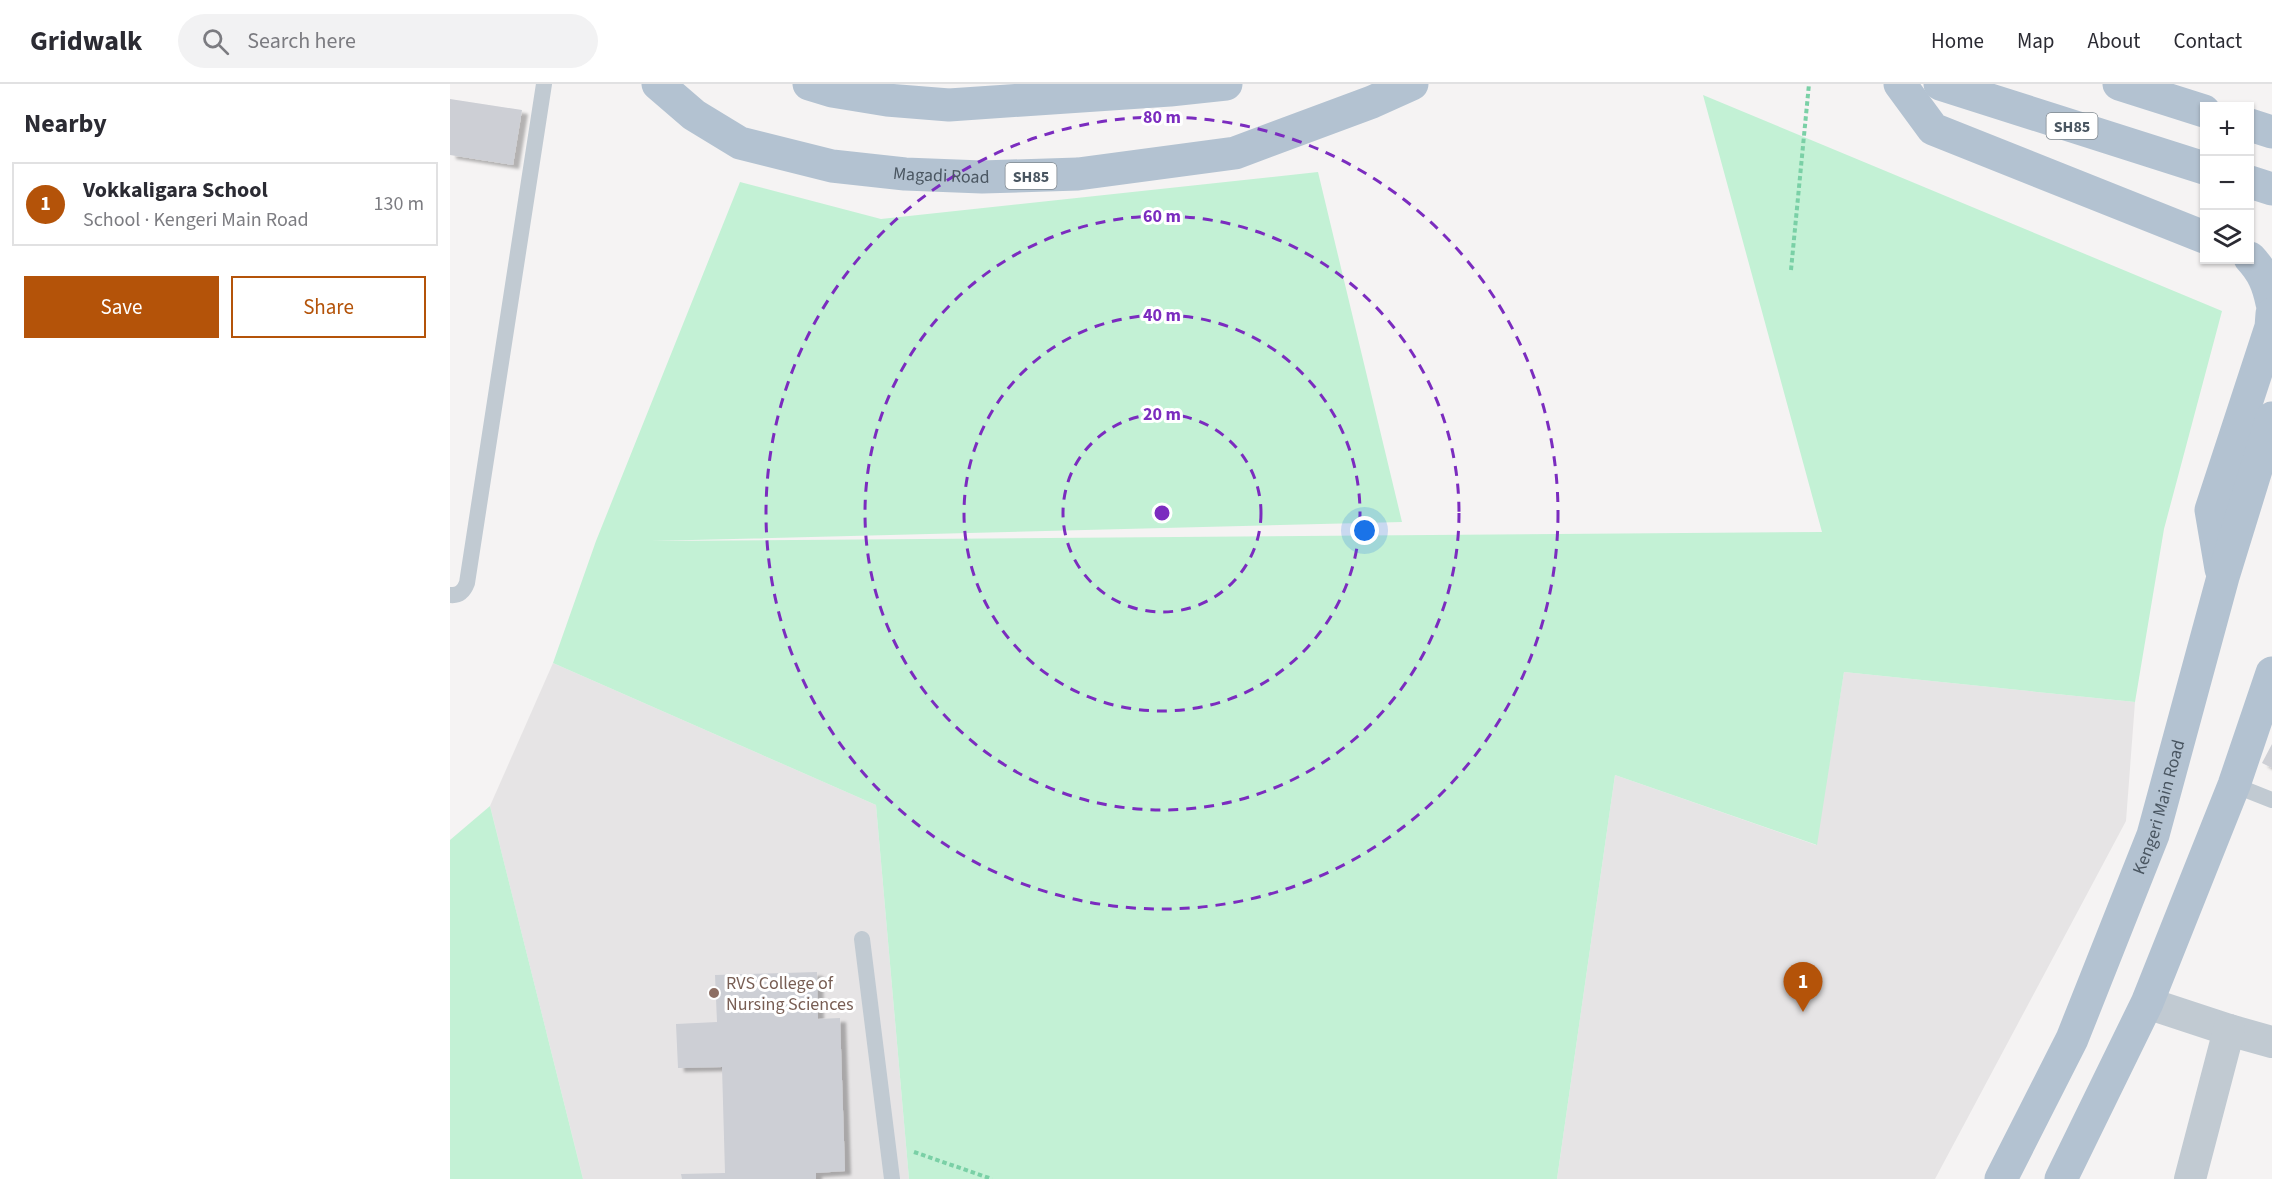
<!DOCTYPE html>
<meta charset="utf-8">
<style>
body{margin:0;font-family:"Source Sans 3",sans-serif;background:#f2f2f3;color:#2b2b33}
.controls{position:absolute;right:18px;top:18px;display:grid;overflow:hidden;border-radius:0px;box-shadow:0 2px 4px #0004}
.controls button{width:54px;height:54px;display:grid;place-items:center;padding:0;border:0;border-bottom:2px solid #e1e1e2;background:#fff;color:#2b2b33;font:30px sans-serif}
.you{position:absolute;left:915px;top:447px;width:21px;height:21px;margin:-15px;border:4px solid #fff;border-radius:50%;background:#1a73e8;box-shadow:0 0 0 9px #1a73e833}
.badge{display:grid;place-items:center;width:39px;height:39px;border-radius:50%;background:#b45309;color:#fff;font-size:20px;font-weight:700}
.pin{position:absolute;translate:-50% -50px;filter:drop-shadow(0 2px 3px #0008)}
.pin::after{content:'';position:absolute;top:32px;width:21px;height:18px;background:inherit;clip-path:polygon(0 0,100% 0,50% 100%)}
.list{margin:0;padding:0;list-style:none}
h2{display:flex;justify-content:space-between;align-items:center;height:78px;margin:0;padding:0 24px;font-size:26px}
h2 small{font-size:20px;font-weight:400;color:#7c7c81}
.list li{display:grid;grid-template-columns:39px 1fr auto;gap:18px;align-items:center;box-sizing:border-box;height:84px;margin:0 12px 12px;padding:0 12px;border:2px solid #e1e1e2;border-radius:0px}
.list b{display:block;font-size:22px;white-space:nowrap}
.list p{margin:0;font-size:20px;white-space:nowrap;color:#7c7c81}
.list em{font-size:20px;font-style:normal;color:#7c7c81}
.actions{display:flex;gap:12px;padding:18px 24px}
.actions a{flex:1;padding:14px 0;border:2px solid #b45309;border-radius:0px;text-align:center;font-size:21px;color:#b45309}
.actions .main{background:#b45309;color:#fff}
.icon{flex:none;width:33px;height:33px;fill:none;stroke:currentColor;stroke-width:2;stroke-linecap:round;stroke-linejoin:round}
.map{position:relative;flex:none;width:1822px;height:1095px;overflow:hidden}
header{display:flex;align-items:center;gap:36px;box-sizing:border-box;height:84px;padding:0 30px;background:#fff;border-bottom:2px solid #e1e1e2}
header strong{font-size:28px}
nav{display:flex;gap:33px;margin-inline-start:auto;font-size:21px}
.search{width:420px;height:54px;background:#f2f2f3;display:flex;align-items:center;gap:15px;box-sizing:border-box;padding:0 21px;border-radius:33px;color:#7c7c81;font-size:22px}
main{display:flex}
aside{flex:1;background:#fff}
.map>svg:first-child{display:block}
.education{fill:#e6e4e5}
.green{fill:#c3f1d5}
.building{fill:#cdcfd5;filter:url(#shadow)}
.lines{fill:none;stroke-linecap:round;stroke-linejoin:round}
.path{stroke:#7ad0a6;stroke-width:4;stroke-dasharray:4.5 3;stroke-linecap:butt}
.lane{stroke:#c1cad2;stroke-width:16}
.street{stroke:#c1cad2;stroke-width:32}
.primary{stroke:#b3c2d1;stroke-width:33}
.ring{fill:none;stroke:#7b2cbf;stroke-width:3;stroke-dasharray:10 8}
.education-dot{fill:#8d6e63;stroke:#fff;stroke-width:2}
.labels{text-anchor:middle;stroke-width:6;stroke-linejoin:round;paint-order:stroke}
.shield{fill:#fff;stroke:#808990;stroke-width:1.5}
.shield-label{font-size:16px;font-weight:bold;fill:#4a5661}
.street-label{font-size:18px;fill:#4a5661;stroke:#fff}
.education-label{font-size:18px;fill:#785e54;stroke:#fff;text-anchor:start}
.centre{fill:#7b2cbf;stroke:#fff;stroke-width:3}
.ring-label{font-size:18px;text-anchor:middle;font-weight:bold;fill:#7b2cbf;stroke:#fff;stroke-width:6;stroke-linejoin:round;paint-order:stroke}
</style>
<header>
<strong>Gridwalk</strong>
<div class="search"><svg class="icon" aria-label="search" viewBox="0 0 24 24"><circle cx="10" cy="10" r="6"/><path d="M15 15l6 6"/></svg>Search here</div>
<nav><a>Home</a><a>Map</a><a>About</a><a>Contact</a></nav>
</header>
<main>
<aside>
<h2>Nearby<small></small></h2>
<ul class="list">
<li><span class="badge">1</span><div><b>Vokkaligara School</b><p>School · Kengeri Main Road</p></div><em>130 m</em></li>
</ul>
<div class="actions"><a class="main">Save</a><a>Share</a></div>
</aside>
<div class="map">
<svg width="1822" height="1095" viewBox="0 0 1822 1095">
<defs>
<filter id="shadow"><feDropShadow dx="6" dy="4" stdDeviation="1.5" flood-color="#0004"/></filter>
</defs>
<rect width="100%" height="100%" fill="#f5f3f3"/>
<!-- education -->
<g class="education">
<polygon points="103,579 426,721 459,1095 133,1095 40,722"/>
<polygon points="1394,588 1685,618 1676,737 1485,1095 1107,1095 1165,691 1366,761"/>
</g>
<!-- green -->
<g class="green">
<polygon points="1253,11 1772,227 1714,445 1685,618 1394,588 1367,761 1165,691 1107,1095 459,1095 426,721 103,579 146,457 290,98 431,135 868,88 952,438 201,457 1372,448"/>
<polygon points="40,722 133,1095 0,1095 0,756"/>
</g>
<!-- building -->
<g class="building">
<polygon points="0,15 72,26 63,81 0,71"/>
<polygon points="1822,660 1822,684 1812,679"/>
<polygon points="367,888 368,935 390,934 395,1087 366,1089 366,1095 232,1095 231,1090 275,1089 272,983 228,984 226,940 267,938 265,891"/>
</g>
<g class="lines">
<!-- path -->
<g class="path">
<polyline points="1341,186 1359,0"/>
<polyline points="464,1068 542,1095"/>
</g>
<!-- lane -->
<g class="lane">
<path d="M 0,511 C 9,512 14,507 17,499 L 94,0"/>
<polyline points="1784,701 1822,716"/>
<polyline points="412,855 442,1095"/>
</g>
<!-- street -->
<g class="street">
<polyline points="1697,919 1779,946 1822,958"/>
<polyline points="1740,1095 1779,946"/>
</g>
<!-- primary -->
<g class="primary">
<path id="s1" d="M 208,0 L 244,31 L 290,59 L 382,82 L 455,90 L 532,93 L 628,90 L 785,69 L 922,18 L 962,0"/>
<polyline points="359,0 382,7 437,16 499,21 720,6 776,0"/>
<polyline points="1450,0 1483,45 1754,153"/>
<polyline points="1490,0 1754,84"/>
<polyline points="1669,0 1754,27"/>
<polyline points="1800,41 1822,48"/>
<polyline points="1800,98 1822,105"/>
<path d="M 1800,174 C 1813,188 1818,200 1822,219"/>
<polyline points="1771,485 1761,426 1821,243 1822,230"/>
<path id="s2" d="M 1551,1095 L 1622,955 L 1703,751 L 1773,493 L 1822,334"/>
<polyline points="1611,1095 1697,919 1784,701 1822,589"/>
</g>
</g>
<!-- distance rings -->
<g class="ring">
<circle cx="712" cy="429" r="99"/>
<circle cx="712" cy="429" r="198"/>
<circle cx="712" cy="429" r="297"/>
<circle cx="712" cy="429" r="396"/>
</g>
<!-- markers -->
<circle class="education-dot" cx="264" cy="909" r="6"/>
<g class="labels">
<!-- shield labels -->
<g class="shield">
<rect x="1596.5" y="29" width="51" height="26" rx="4.5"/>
<rect x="555.5" y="79" width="51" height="26" rx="4.5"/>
</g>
<g class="shield-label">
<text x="1622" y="48">SH85</text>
<text x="581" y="98">SH85</text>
</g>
<!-- street labels -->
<g class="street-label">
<text dy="6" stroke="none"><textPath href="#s1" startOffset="306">Magadi Road</textPath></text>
<text dy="6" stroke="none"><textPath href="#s2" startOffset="405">Kengeri Main Road</textPath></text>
</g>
<!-- education labels -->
<g class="education-label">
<text x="276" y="905">RVS College of<tspan x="276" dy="21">Nursing Sciences</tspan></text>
</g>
</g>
<circle cx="712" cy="429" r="9" class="centre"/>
<g class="ring-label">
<text x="712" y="39">80 m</text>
<text x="712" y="138">60 m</text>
<text x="712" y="237">40 m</text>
<text x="712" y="336">20 m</text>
</g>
</svg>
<div class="controls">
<button>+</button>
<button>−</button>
<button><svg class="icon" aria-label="layers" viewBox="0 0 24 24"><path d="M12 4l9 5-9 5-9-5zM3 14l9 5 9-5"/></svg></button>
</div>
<div class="you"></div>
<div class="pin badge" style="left:1353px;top:928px">1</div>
</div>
</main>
